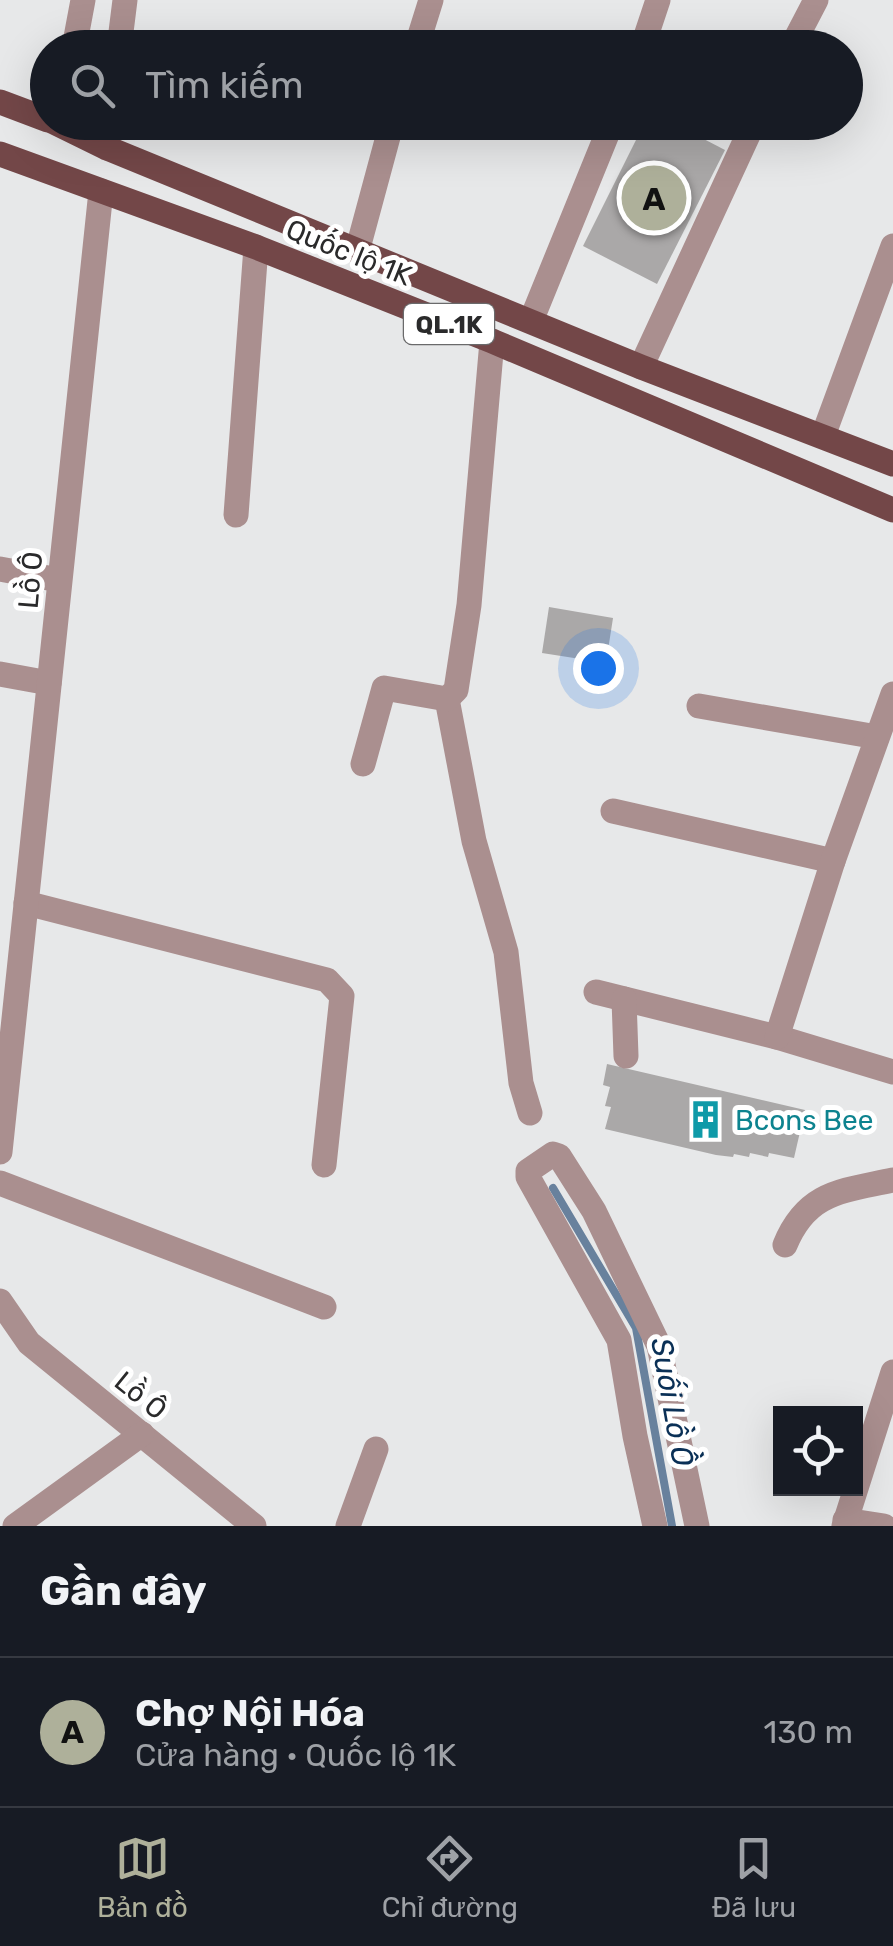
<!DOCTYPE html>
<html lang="vi">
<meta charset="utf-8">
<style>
body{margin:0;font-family:Rubik,sans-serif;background:#20242c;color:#f1f3f6}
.controls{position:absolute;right:30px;bottom:30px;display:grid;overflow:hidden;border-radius:0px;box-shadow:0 10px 40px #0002}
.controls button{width:90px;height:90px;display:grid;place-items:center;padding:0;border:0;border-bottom:2px solid #363941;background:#171b24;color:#f1f3f6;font:50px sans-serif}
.you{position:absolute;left:598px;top:668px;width:35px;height:35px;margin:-25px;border:8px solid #fff;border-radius:50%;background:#1a73e8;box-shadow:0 0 0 15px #1a73e833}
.badge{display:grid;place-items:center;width:65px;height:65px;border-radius:50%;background:#aeb09a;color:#111;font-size:32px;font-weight:700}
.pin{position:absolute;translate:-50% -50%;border:5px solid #fff;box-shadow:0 2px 10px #0006}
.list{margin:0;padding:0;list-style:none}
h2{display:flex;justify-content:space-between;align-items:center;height:130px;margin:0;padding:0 40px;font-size:42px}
h2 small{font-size:32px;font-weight:400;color:#9ea1a6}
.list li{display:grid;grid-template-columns:65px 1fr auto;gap:30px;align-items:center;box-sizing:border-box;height:150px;padding:0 40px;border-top:2px solid #363941}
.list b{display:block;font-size:38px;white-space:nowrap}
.list p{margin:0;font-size:32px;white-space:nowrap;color:#9ea1a6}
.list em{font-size:32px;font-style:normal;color:#9ea1a6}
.icon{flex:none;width:55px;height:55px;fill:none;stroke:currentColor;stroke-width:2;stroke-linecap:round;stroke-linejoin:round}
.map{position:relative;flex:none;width:893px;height:1526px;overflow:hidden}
.search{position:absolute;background:#171b24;box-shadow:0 10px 40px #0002;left:30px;right:30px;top:30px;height:110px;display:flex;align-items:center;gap:25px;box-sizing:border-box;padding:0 35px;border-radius:55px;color:#9ea1a6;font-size:38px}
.sheet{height:280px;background:#171b24}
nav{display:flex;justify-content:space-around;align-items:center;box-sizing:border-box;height:140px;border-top:2px solid #363941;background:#171b24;font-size:28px;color:#9ea1a6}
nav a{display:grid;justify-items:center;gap:5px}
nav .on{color:#aeb09a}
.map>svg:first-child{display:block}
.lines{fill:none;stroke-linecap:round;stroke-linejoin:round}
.stream{stroke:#68819d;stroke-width:8}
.building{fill:#aaa8a8}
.minor{stroke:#aa8f8f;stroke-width:25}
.major{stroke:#734748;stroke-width:25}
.labels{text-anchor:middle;stroke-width:10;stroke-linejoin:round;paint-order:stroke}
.shield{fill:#fff;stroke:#6a6a6b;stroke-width:2.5}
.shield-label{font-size:25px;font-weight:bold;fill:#2a2a2b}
.street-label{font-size:28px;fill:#2a2a2b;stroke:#fff}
.culture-label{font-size:28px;fill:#0d838f;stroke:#fff;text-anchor:start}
.water-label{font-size:30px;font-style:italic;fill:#0a3056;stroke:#fff}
</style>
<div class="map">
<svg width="893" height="1526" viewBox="0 0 893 1526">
<rect width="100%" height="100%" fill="#e7e8e9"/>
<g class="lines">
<!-- stream -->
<polyline class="stream" points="553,1188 636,1328 672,1526"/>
</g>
<!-- building -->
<g class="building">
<polygon points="645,122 671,122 725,150 657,284 583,246"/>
<polygon points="549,607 613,618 606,663 542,653"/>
<polygon points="607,1064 805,1110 794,1158 769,1153 768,1157 750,1153 749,1157 734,1154 733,1157 716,1155 605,1129 611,1107 605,1106 610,1087 603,1085"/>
</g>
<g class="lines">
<!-- minor -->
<g class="minor">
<polyline points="74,48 83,0"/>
<polyline points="119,48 125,0"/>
<polyline points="416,48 431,0"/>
<polyline points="642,48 658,0"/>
<polyline points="791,48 816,0"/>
<polyline points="107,148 110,122"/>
<polyline points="358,248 392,122"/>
<polyline points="531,321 612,122"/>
<polyline points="641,367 754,122"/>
<polyline points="823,436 893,246"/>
<polyline points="236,515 256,247"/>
<polyline points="0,569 59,580"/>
<polyline points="0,674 49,683"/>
<polyline points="447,699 474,841 506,952 521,1083 530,1113"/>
<polyline points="699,706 877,737"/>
<polyline points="363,764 384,688 447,699 456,690 469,605 492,341"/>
<polyline points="613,811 833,861"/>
<polyline points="26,903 327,980 342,996 324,1165"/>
<polyline points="596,992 777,1037 893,1072"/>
<polyline points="624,999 626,1056"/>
<polyline points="777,1037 833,861 893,694"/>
<polyline points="0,1152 101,191"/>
<polyline points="0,1183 324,1307"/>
<path d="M 785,1245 C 807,1191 843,1191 893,1180"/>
<polyline points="0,1301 29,1343 254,1526"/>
<polyline points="845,1520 884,1526"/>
<polyline points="15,1526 142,1434"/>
<polyline points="348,1526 376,1449"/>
<polyline points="655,1526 635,1436 619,1340 528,1177 528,1171 553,1154 559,1156 594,1211 659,1346 697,1526"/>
<polyline points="844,1526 893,1372"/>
</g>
<!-- major -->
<g class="major">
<polyline points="0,102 48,120"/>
<polyline points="54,122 107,148 641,367 893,464"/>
<polyline points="0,154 256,247 492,341 893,510"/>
</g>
</g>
<!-- icons -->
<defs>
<symbol id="building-bare" viewBox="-9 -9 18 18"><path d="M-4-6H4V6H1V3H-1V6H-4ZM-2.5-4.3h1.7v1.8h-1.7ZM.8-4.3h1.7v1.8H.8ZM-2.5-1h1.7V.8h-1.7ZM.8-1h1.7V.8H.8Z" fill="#0f9aa8" stroke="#fff" stroke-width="2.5" paint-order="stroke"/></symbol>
</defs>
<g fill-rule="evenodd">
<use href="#building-bare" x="678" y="1092" width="55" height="55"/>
</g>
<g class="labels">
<!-- shield labels -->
<rect class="shield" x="404" y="304" width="90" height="40" rx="8"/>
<g class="shield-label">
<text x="449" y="333">QL.1K</text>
</g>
<!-- street labels -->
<g class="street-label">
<text transform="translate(349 252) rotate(22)" y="10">Quốc lộ 1K</text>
<text transform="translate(30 580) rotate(-85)" y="10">Lồ Ô</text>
<text transform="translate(141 1395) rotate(39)" y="10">Lồ Ô</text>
</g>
<!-- culture labels -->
<g class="culture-label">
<text x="735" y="1130">Bcons Bee</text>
</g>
<!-- water labels -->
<g class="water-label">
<text transform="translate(672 1402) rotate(80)" y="10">Suối Lồ Ồ</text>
</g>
</g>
</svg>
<div class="controls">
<button><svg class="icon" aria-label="locate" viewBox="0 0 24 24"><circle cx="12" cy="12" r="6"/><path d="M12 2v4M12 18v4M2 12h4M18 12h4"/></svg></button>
</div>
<div class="you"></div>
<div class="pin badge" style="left:654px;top:198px">A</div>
<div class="search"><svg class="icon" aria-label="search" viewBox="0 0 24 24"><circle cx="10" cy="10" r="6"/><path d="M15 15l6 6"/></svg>Tìm kiếm</div>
</div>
<section class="sheet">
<h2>Gần đây<small></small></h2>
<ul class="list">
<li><span class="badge">A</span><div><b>Chợ Nội Hóa</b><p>Cửa hàng · Quốc lộ 1K</p></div><em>130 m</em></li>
</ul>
</section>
<nav>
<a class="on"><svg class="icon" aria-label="map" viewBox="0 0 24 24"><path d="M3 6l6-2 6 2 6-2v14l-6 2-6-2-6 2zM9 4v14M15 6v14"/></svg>Bản đồ</a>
<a><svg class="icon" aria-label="directions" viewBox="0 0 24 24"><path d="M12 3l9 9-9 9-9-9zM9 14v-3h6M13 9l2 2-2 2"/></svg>Chỉ đường</a>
<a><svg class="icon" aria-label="saved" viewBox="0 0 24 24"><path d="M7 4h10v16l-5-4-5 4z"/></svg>Đã lưu</a>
</nav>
